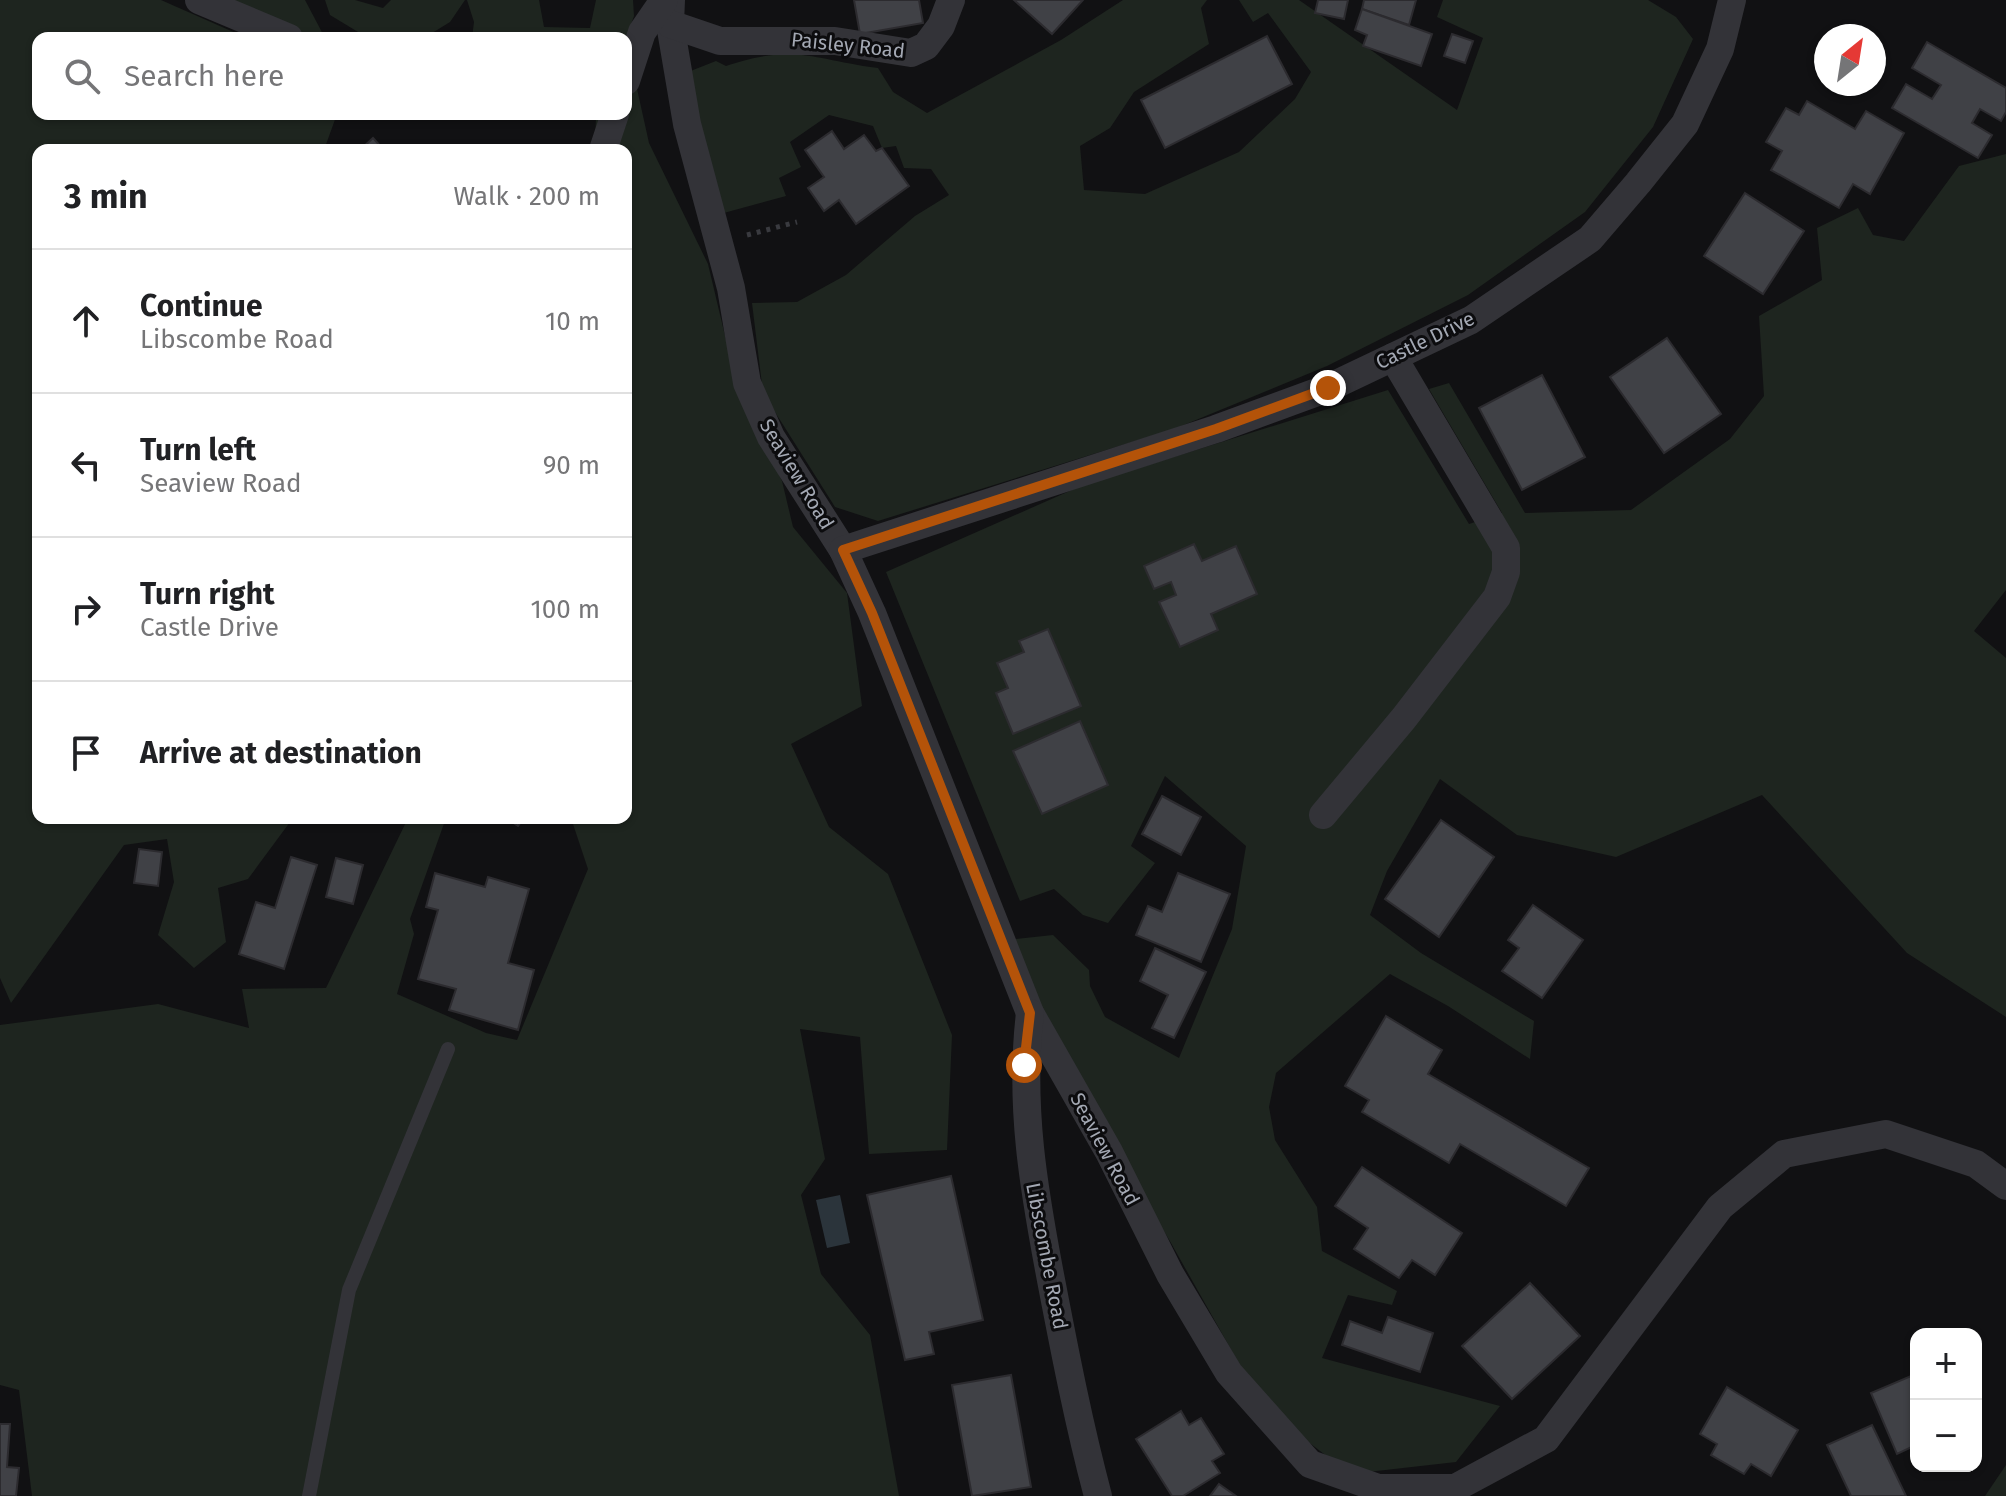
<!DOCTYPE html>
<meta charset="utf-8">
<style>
body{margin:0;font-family:"Fira Sans",sans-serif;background:#f6f6f6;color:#202124}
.controls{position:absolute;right:24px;bottom:24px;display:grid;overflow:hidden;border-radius:16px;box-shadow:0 2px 6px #0004}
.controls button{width:72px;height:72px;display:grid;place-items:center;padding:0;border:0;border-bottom:2px solid #e0e0e0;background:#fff;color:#202124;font:40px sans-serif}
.compass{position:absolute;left:1814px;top:24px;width:72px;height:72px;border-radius:50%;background:#fff;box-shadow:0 2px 6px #0004;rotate:30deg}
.stop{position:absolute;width:24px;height:24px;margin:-18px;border:6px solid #b45309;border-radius:50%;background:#fff}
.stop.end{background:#b45309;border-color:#fff;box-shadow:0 2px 8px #0008}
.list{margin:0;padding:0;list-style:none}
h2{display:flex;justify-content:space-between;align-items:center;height:104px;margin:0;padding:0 32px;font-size:34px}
h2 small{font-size:26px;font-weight:400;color:#757577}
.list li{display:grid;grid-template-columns:52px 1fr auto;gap:24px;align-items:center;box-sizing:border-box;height:144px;padding:0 32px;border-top:2px solid #e0e0e0}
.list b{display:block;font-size:30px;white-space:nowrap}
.list p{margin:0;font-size:26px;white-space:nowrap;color:#757577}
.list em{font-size:26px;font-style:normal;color:#757577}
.icon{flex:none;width:44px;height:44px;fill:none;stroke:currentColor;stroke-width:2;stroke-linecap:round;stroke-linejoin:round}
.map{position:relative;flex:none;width:2006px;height:1496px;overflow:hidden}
.search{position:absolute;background:#fff;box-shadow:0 2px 6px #0004;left:32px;top:32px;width:600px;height:88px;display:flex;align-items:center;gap:20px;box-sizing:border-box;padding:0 28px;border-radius:16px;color:#757577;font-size:30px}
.panel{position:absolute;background:#fff;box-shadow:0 2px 6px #0004;left:32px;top:144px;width:600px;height:680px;border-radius:16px}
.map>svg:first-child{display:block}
.green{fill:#1e251f}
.water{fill:#2b343b}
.building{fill:#404146;stroke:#2c2b2f;stroke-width:2}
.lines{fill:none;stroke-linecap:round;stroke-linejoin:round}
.path{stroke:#393a3f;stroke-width:5;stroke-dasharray:4 6;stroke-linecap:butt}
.service{stroke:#333338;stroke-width:14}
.minor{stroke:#333338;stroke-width:28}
.route{stroke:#b45309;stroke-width:10}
.labels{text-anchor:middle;stroke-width:6;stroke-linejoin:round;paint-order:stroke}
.street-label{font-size:20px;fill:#a3a8b3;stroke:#0c0c0e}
</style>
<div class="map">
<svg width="2006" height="1496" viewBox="0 0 2006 1496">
<rect width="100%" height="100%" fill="#111113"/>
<!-- green -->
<g class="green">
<polygon points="0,0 161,0 247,38 38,38 38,114 337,114 324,150 38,150 38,818 293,818 248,879 218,888 226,942 194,968 158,935 174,882 167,839 124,845 11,1003 0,978"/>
<polygon points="216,0 305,0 325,38 311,38"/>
<polygon points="325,0 355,0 383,8 391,0 465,0 450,22 424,38 368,38 330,15"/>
<polygon points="467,0 539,0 544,27 590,28 596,0 633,0 634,16 626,38 472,38 474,22"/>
<path d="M 1123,0 L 1207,0 L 1201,8 L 1209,44 L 1134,92 L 1110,128 L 1080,146 L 1084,190 L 1145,194 L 1239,152 L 1295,99 L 1311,72 L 1268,13 L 1253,22 L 1239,0 L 1299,0 L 1457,110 L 1483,38 L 1437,17 L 1443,0 L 1648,0 L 1676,17 L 1693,39 L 1653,127 L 1585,212 L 1468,295 L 1327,366 L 1174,429 L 878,521 L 835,507 L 763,393 L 752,303 L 797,302 L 846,275 L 915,216 L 949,195 L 931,169 L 904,168 L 896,146 L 882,148 L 873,126 L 829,115 L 790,142 L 801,167 L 779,178 L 786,196 L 720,214 L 688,72 L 716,61 L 726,66 C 795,43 811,59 878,68 L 893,92 L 927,113 L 1061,40 Z"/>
<polygon points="626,39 649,143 708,264 736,382 782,481 793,527 847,593 862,706 791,744 829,827 888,874 952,1035 947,1150 869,1154 860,1037 800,1029 825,1159 801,1195 821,1274 870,1335 899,1496 32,1496 19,1390 0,1385 0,1025 158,1004 249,1028 242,989 326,988 408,818 446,818 410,919 414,934 397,994 486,1033 517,1040 588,869 573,824 578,818 626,818 626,150 595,150 596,114 626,114"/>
<polygon points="2006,154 2006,590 1974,631 2006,658 2006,1017 1907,953 1762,795 1616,857 1517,835 1440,779 1387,871 1370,915 1421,953 1534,1021 1530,1059 1448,1006 1390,974 1276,1073 1269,1107 1275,1140 1317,1207 1322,1251 1397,1291 1392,1305 1348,1295 1322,1358 1500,1406 1456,1462 1350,1474 1264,1408 1171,1243 1044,1031 1006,940 1053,935 1089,970 1090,986 1105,1017 1179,1058 1232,929 1246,846 1165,776 1131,846 1155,863 1108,923 1083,915 1054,889 1020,901 886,572 1081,486 1388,390 1469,524 1502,513 1429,389 1449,383 1525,513 1631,510 1730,439 1764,396 1759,316 1822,280 1817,228 1858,208 1873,235 1904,241 1959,166"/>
<polygon points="2006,1465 2006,1496 1985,1496"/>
</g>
<!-- water -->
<polygon class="water" points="840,1195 850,1243 827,1248 816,1200"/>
<!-- building -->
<g class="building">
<polygon points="854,0 919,0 923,23 860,34"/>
<polygon points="1014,0 1083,0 1052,34"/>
<polygon points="1318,0 1348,0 1344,19 1315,13"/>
<polygon points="1364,0 1416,0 1409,25 1362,9"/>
<polygon points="1362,9 1432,34 1421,66 1363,46 1367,35 1355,30"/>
<polygon points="1452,34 1473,41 1465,63 1444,56"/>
<polygon points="1267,36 1292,84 1165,148 1141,100"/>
<polygon points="1927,42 2006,88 2006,112 2001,121 1980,109 1972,123 1992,135 1978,158 1892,108 1906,84 1932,99 1941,85 1912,68"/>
<polygon points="1807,101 1855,129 1866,111 1904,133 1870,194 1853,184 1839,208 1771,170 1782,151 1766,142 1786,108 1799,115"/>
<polygon points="832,131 844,149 864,135 876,151 882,148 909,186 856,224 839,200 824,211 808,188 824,177 805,150"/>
<polygon points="373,138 384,150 360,150"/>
<polygon points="1745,193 1804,231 1763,294 1704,256"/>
<polygon points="1667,338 1721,414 1664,453 1610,377"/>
<polygon points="1542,375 1585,457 1522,490 1479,408"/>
<polygon points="1194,544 1202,561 1236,546 1257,594 1211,614 1218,630 1180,647 1159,602 1176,595 1171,582 1154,589 1144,566"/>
<polygon points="1048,629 1081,706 1013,734 996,693 1008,688 997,663 1024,652 1019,641"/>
<polygon points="1080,721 1108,785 1042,814 1013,751"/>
<polygon points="1162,796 1201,817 1181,855 1142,834"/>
<polygon points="506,818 524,818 518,826"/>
<polygon points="1441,820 1494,857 1439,937 1385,899"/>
<polygon points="139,849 162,852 158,886 134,883"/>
<polygon points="291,857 317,865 284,969 239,954 256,902 275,908"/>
<polygon points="336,858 363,865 353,904 326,897"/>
<polygon points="435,873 485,887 488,877 529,889 508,963 534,970 518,1030 449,1010 456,989 418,979 438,910 426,907"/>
<polygon points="1178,873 1230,894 1201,962 1136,935 1148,906 1162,912"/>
<polygon points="1533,905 1583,940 1542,998 1502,971 1519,948 1508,940"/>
<polygon points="1155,948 1206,972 1174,1038 1152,1028 1168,995 1140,981"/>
<polygon points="1386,1016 1442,1050 1428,1074 1589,1168 1566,1206 1460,1144 1449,1163 1362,1112 1369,1100 1345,1086"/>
<polygon points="1362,1167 1462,1233 1435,1275 1412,1260 1399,1278 1354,1249 1368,1228 1335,1206"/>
<polygon points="951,1176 983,1320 929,1332 934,1354 905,1360 867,1195"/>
<polygon points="1530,1283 1580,1336 1512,1399 1462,1346"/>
<polygon points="1388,1317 1433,1333 1420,1372 1342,1345 1350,1321 1382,1333"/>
<polygon points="1011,1375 1031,1487 972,1496 952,1385"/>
<polygon points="1911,1376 1916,1387 1916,1445 1897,1454 1871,1393"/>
<polygon points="1727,1387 1798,1430 1771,1476 1751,1464 1744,1474 1711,1455 1717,1444 1700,1434"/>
<polygon points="1181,1411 1189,1425 1201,1418 1224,1454 1212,1461 1220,1473 1183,1496 1172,1496 1136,1439"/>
<polygon points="0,1424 10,1424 7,1467 19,1468 16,1496 0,1496"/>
<polygon points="1872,1425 1906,1496 1851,1496 1827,1445"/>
<polygon points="1219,1484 1236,1496 1210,1496"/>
</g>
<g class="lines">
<!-- path -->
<polyline class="path" points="747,235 797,222"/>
<!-- service -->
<polyline class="service" points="309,1496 349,1290 448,1049"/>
<!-- minor -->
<g class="minor">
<polyline points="199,0 289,38"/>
<polyline points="671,0 670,24 687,124 731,288 747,383 771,437 843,550 872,613 1030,1013 1109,1152 1170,1274 1229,1373 1310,1464 1378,1488 1455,1488 1546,1439 1720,1207 1784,1154 1886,1134 1976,1164 2006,1186"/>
<polyline points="670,24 720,41 835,41 911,53 926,46 941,26 951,0"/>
<polyline points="626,81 642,32 664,0"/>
<polyline points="603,150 615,114"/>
<polyline points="843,550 1216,429 1328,388 1471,320 1590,239 1638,183 1685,124 1720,49 1732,0"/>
<polyline points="1323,815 1404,718 1497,597 1506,572 1506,548 1393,357"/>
<path d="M 1030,1013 C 1019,1105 1034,1191 1051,1280 C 1065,1353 1079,1425 1098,1496"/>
</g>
</g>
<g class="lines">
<!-- route -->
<polyline class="route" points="1024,1065 1030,1013 872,613 843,550 1216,429 1328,388"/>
</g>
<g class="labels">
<!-- street labels -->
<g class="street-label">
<text transform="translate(848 45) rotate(6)" y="7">Paisley Road</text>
<text transform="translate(1425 340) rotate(-26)" y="7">Castle Drive</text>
<text transform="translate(797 474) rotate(59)" y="7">Seaview Road</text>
<text transform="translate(1105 1149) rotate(62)" y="7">Seaview Road</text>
<text transform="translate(1047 1256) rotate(79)" y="7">Libscombe Road</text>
</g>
</g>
</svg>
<div class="controls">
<button>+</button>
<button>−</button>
</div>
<svg class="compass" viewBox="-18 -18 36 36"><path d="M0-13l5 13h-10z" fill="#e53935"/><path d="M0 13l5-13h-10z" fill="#757577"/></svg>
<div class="stop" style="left:1024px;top:1065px"></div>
<div class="stop end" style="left:1328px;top:388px"></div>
<div class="search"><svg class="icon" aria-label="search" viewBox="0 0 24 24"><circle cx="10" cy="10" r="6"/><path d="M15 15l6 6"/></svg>Search here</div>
<section class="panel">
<h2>3 min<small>Walk · 200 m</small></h2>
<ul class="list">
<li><svg class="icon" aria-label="ahead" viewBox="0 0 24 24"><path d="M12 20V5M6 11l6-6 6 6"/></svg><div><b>Continue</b><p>Libscombe Road</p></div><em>10 m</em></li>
<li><svg class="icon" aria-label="left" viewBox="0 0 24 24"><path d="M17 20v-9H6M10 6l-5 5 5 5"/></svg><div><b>Turn left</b><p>Seaview Road</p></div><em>90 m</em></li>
<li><svg class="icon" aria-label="right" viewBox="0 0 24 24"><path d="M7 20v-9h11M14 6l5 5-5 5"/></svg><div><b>Turn right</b><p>Castle Drive</p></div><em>100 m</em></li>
<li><svg class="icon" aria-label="arrive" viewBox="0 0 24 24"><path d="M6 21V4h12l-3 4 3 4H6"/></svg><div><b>Arrive at destination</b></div></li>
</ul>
</section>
</div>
